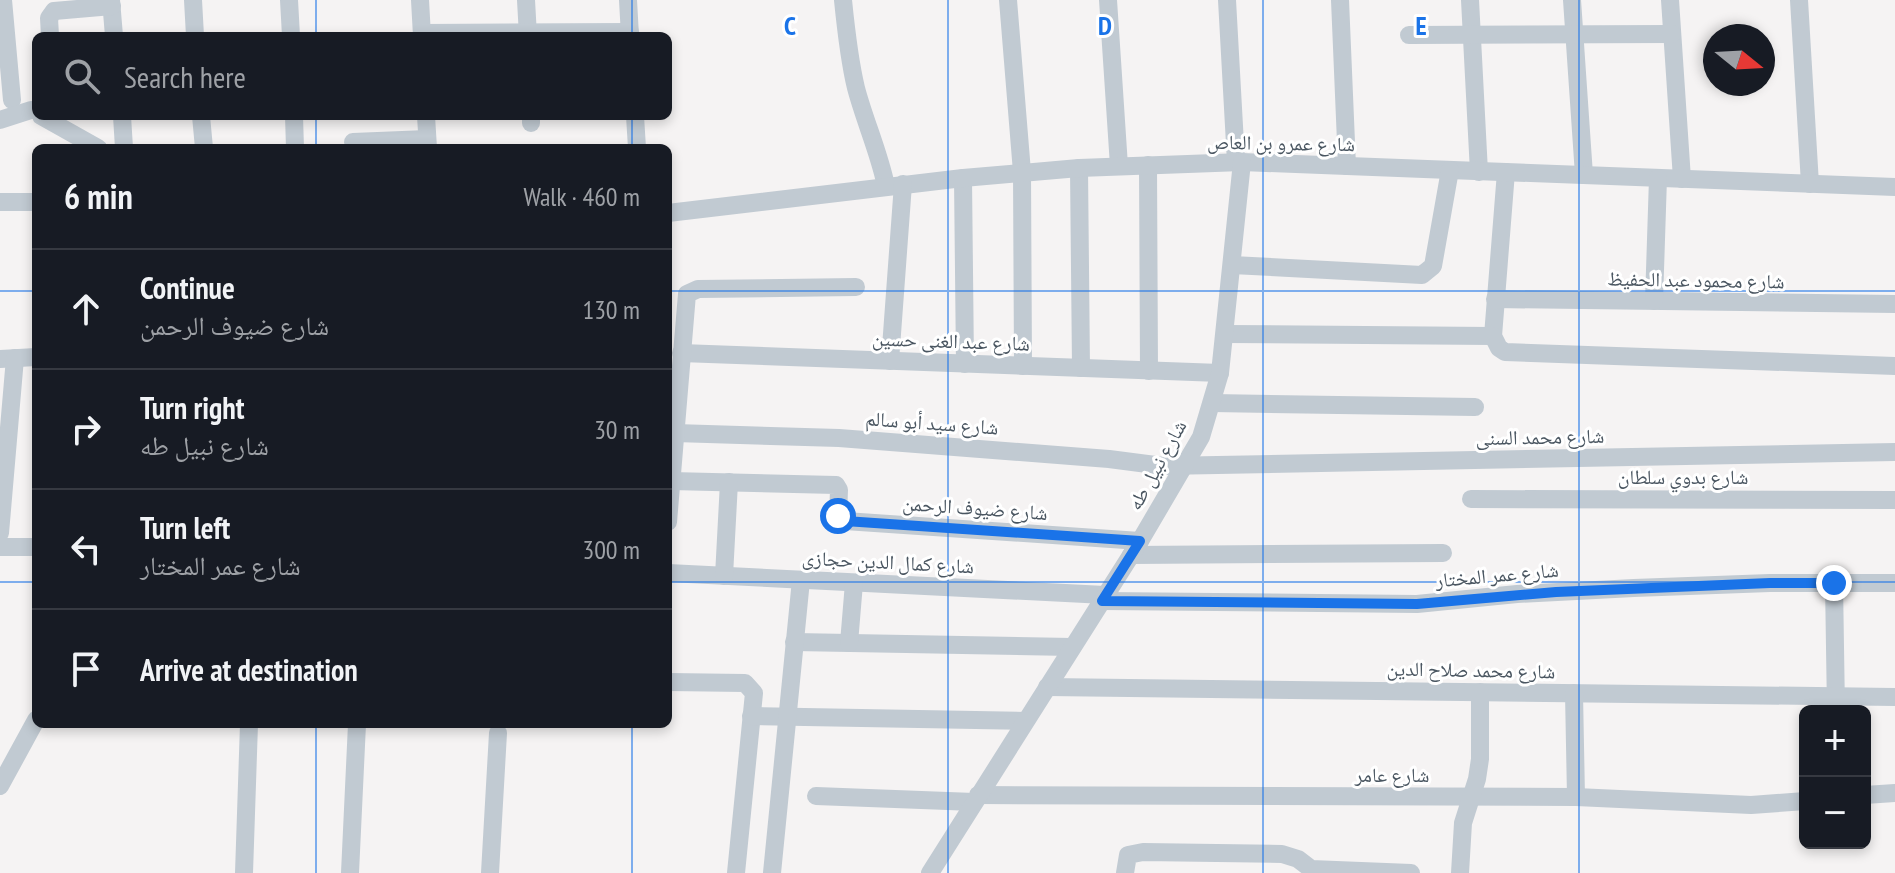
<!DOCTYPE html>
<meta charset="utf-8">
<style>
body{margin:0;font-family:"PT Sans Narrow","Noto Naskh Arabic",sans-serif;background:#242831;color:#f1f3f6}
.controls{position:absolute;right:24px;bottom:24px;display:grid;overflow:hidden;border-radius:12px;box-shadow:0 4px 12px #0003}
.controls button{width:72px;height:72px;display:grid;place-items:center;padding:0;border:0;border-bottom:2px solid #363941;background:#171b24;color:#f1f3f6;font:40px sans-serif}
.compass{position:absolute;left:1703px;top:24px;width:72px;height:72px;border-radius:50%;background:#171b24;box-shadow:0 4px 12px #0003;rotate:108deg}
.stop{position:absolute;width:24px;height:24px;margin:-18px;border:6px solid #1a73e8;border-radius:50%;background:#fff}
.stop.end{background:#1a73e8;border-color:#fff;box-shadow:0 2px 8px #0008}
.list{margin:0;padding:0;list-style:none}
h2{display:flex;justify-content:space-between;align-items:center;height:104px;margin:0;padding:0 32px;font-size:34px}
h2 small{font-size:26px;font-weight:400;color:#9ea1a6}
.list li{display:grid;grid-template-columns:52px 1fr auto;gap:24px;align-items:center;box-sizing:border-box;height:120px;padding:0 32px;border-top:2px solid #363941}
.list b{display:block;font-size:30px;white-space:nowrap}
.list p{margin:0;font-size:26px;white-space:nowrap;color:#9ea1a6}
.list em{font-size:26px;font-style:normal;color:#9ea1a6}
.icon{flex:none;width:44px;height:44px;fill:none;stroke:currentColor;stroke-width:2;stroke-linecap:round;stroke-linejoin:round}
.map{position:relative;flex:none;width:1895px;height:873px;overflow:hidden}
.search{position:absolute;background:#171b24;box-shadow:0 4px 12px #0003;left:32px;top:32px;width:640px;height:88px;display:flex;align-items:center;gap:20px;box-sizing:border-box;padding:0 28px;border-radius:12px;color:#9ea1a6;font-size:30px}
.panel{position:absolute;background:#171b24;box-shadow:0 4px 12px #0003;left:32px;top:144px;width:640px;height:584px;border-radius:12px}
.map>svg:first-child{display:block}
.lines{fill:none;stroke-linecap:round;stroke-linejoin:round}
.minor{stroke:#c1cad2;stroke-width:18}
.route{stroke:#1a73e8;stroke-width:10}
.grid{fill:none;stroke:#1a73e8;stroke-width:2;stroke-opacity:0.55}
.labels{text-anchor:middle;stroke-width:6;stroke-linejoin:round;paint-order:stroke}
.street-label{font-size:20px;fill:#4a5661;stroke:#fff}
.grid-label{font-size:26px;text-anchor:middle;font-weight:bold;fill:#1a73e8;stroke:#fff;stroke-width:6;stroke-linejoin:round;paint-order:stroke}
</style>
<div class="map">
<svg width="1895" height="873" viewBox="0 0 1895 873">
<rect width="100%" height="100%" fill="#f5f3f3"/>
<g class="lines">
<!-- minor -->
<g class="minor">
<polyline points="3,0 12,100"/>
<polyline points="111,0 114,36"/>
<polyline points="193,0 195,36"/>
<polyline points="289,0 291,36"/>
<polyline points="420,0 422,36"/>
<polyline points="526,0 528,36"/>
<polyline points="628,0 630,36"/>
<path d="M 843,0 C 846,30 849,59 856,88 C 865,122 879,152 886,186"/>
<polyline points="1008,0 1022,172 1023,366"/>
<polyline points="1108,0 1119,166"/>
<polyline points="1227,0 1236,162"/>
<polyline points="1340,0 1347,166"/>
<polyline points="1470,0 1479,172"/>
<polyline points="1572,0 1584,175"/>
<polyline points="1670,0 1682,179"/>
<polyline points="1799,0 1810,184"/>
<polyline points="422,33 630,32"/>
<polyline points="1409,35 1672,34"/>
<polyline points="50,36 49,18 54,11 112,6"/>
<polyline points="41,116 98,148"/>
<polyline points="122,116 124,148"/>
<polyline points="201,116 204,148"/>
<polyline points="294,116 295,148"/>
<polyline points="426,116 428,148"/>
<polyline points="531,116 531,123"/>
<polyline points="635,116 637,148"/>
<polyline points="0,120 31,110"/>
<polyline points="353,142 427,139"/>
<polyline points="1148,165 1149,371"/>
<polyline points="1079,168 1081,368"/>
<polyline points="1506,172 1493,336 1499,348 1505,352 1895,366"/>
<polyline points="963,178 965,364"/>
<polyline points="0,202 36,202"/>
<polyline points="668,213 963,178 1079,168 1242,162 1895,187"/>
<polyline points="1232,265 1422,275 1433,266 1450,170"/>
<polyline points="1495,299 1895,304"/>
<polyline points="1654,301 1658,178"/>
<polyline points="1225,334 1493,336"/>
<polyline points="681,353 1220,373"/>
<polyline points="0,359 36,357"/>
<polyline points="890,361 903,184"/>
<polyline points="1212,403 1475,407"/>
<polyline points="675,433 839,438 1109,459 1163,466 1895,452"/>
<polyline points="671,481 836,485 839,490 838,516 845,521 1140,541"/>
<polyline points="1471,499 1895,500"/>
<polyline points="668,522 687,294 698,289 856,287"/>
<polyline points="0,533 15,358"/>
<polyline points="0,547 36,547"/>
<polyline points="1131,555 1443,553"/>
<polyline points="668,573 1105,595"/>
<polyline points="724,576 729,482"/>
<polyline points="1834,583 1836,711"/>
<polyline points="1102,601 1417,604 1517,594 1634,588 1770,583 1895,583"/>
<polyline points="794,642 1072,647"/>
<polyline points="849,643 854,583"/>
<polyline points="668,682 745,683 754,693 736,873"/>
<polyline points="1047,687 1895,697"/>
<polyline points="1574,693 1576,797"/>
<polyline points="751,716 1025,721"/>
<polyline points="0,786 36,720"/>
<polyline points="978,795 1576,797 1751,805 1805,801"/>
<polyline points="1865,795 1895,793"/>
<polyline points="816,796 974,802"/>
<polyline points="244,873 249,724"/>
<polyline points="350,873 357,724"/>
<polyline points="490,873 498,733"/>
<polyline points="772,873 801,580"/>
<polyline points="930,873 1140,541 1201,437 1220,373 1242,162"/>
<polyline points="1125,873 1128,855 1143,852 1282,854 1298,859 1311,869 1411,873"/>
<polyline points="1460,873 1463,823 1477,779 1480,759 1480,692"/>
</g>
</g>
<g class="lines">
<!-- route -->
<polyline class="route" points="838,516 845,521 1140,541 1102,601 1417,604 1556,592 1770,583 1834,583"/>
</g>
<!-- grid -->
<path class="grid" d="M 316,0 L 316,36M 632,0 L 632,36M 948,0 L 948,873M 1263,0 L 1263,873M 1579,0 L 1579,873M 316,116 L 316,148M 632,116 L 632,148M 0,291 L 36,291M 668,291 L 1895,291M 0,582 L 36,582M 668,582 L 1895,582M 316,724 L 316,873M 632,724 L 632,873"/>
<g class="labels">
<!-- street labels -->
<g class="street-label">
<text transform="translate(1281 143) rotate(1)" y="7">شارع عمرو بن العاص</text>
<text transform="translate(1696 280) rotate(1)" y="7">شارع محمود عبد الحفيظ</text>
<text transform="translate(951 341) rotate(2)" y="7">شارع عبد الغنى حسين</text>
<text transform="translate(932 423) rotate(4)" y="7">شارع سيد أبو سالم</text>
<text transform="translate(1540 437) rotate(-1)" y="7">شارع محمد السنى</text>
<text transform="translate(1157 465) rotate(-61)" y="7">شارع نبيل طه</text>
<text x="1683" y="484">شارع بدوي سلطان</text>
<text transform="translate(975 508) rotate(4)" y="7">شارع ضيوف الرحمن</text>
<text transform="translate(888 562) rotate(3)" y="7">شارع كمال الدين حجازى</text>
<text transform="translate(1497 575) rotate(-5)" y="7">شارع عمر المختار</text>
<text transform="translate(1471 670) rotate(1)" y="7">شارع محمد صلاح الدين</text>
<text x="1392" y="782">شارع عامر</text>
</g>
</g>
<g class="grid-label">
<text x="790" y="35">C</text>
<text x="1105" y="35">D</text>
<text x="1421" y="35">E</text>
</g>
</svg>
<div class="controls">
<button>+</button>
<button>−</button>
</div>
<svg class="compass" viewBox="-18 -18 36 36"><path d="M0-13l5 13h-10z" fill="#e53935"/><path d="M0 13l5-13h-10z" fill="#9ea1a6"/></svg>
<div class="stop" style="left:838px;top:516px"></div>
<div class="stop end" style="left:1834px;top:583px"></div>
<div class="search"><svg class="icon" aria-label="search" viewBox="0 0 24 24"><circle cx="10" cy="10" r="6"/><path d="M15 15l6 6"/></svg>Search here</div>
<section class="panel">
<h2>6 min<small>Walk · 460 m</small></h2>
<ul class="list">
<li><svg class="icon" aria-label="ahead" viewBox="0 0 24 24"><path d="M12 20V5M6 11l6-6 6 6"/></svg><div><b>Continue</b><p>شارع ضيوف الرحمن</p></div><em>130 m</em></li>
<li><svg class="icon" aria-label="right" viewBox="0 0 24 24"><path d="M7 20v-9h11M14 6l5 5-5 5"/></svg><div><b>Turn right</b><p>شارع نبيل طه</p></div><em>30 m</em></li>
<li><svg class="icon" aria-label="left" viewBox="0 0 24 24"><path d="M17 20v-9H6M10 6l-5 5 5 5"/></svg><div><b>Turn left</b><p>شارع عمر المختار</p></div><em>300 m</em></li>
<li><svg class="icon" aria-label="arrive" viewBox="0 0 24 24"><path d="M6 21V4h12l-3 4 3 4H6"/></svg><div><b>Arrive at destination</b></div></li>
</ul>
</section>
</div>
